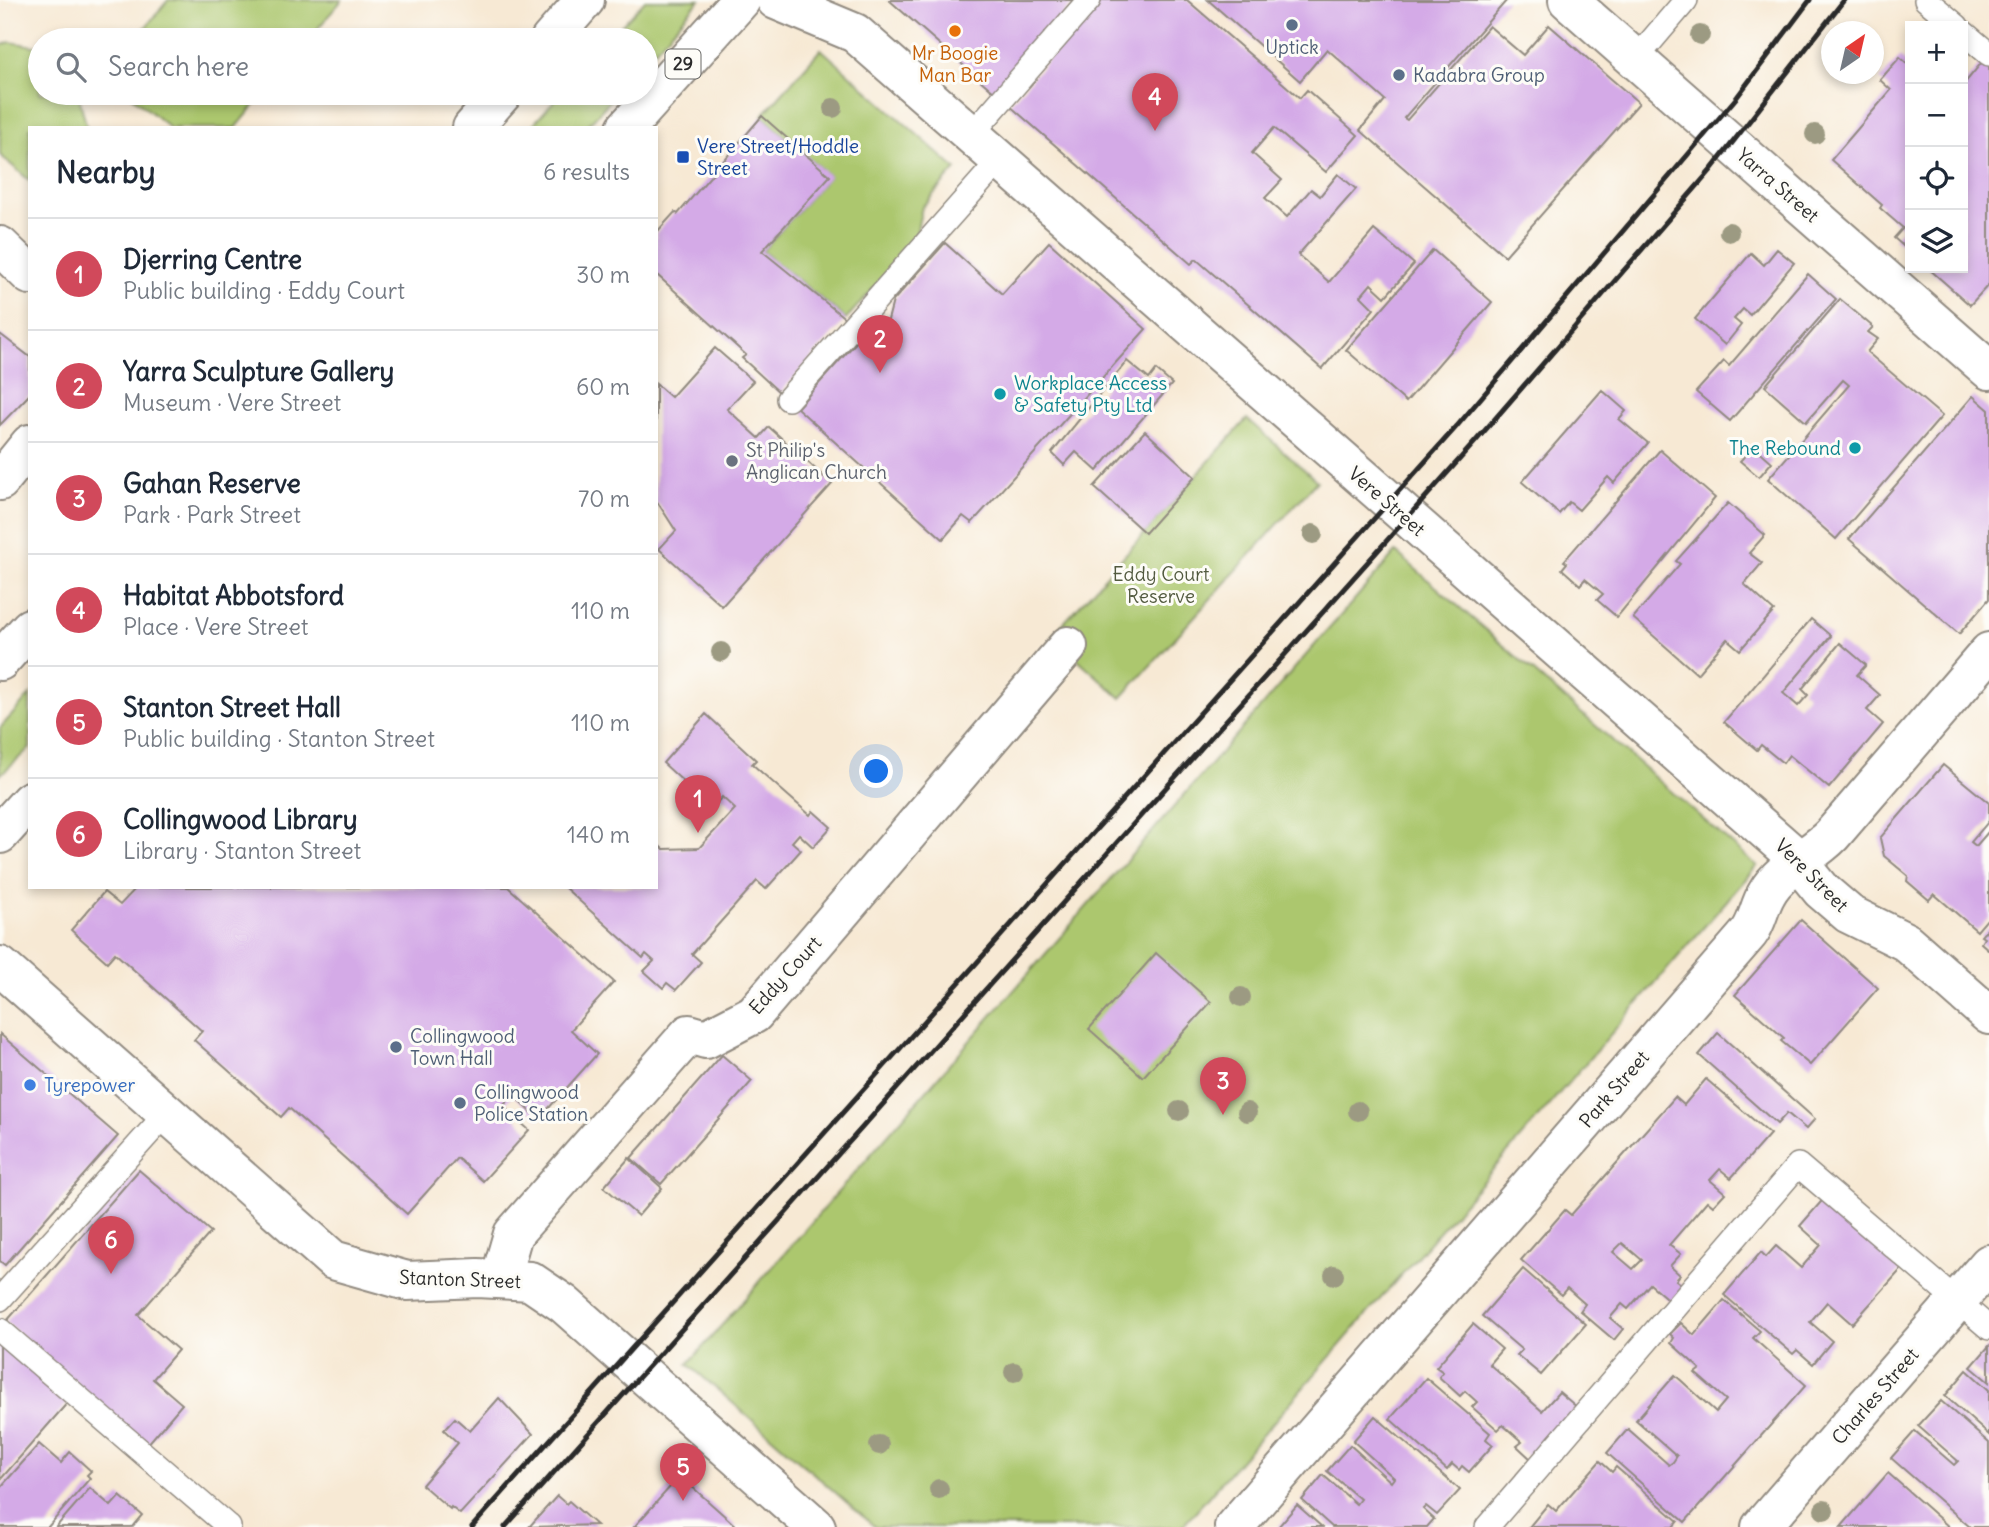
<!DOCTYPE html>
<meta charset="utf-8">
<style>
body{margin:0;font-family:Delius,sans-serif;background:#f2f2f3;color:#1f2937}
.controls{position:absolute;right:21px;top:21px;display:grid;overflow:hidden;border-radius:0px;box-shadow:0 4px 10px #0003}
.controls button{width:63px;height:63px;display:grid;place-items:center;padding:0;border:0;border-bottom:2px solid #e0e1e3;background:#fff;color:#1f2937;font:35px sans-serif}
.compass{position:absolute;left:1821px;top:21px;width:63px;height:63px;border-radius:50%;background:#fff;box-shadow:0 4px 10px #0003;rotate:34deg}
.you{position:absolute;left:877px;top:772px;width:24px;height:24px;margin:-18px;border:5px solid #fff;border-radius:50%;background:#1a73e8;box-shadow:0 0 0 10px #1a73e833}
.badge{display:grid;place-items:center;width:46px;height:46px;border-radius:50%;background:#d1495b;color:#fff;font-size:23px;font-weight:700}
.pin{position:absolute;translate:-50% -58px;filter:drop-shadow(0 2px 4px #0008)}
.pin::after{content:'';position:absolute;top:37px;width:24px;height:21px;background:inherit;clip-path:polygon(0 0,100% 0,50% 100%)}
.list{margin:0;padding:0;list-style:none}
h2{display:flex;justify-content:space-between;align-items:center;height:91px;margin:0;padding:0 28px;font-size:30px}
h2 small{font-size:23px;font-weight:400;color:#747a83}
.list li{display:grid;grid-template-columns:46px 1fr auto;gap:21px;align-items:center;box-sizing:border-box;height:112px;padding:0 28px;border-top:2px solid #e0e1e3}
.list b{display:block;font-size:26px;white-space:nowrap}
.list p{margin:0;font-size:23px;white-space:nowrap;color:#747a83}
.list em{font-size:23px;font-style:normal;color:#747a83}
.icon{flex:none;width:38px;height:38px;fill:none;stroke:currentColor;stroke-width:2;stroke-linecap:round;stroke-linejoin:round}
.map{position:relative;flex:none;width:1989px;height:1527px;overflow:hidden}
.search{position:absolute;background:#fff;box-shadow:0 4px 10px #0003;left:28px;top:28px;width:630px;height:77px;display:flex;align-items:center;gap:18px;box-sizing:border-box;padding:0 24px;border-radius:38px;color:#747a83;font-size:26px}
.panel{position:absolute;background:#fff;box-shadow:0 4px 10px #0003;left:28px;top:126px;width:630px;height:763px;border-radius:0px}
.map>svg:first-child{display:block}
.green{fill:#acc76e;stroke:#6c794c;stroke-width:2}
.building{fill:#d4aae7;fill-rule:evenodd}
.lines{fill:none;stroke-linecap:round;stroke-linejoin:round}
.service-casing{stroke:#918a80;stroke-width:26}
.minor-casing{stroke:#918a80;stroke-width:42}
.trunk-casing{stroke:#918a80;stroke-width:42}
.service{stroke:#fff;stroke-width:23}
.minor{stroke:#fff;stroke-width:38}
.trunk{stroke:#fff;stroke-width:38}
.rail{stroke:#2b2b2b;stroke-width:5}
.tree{fill:#9c9a82}
.service-dot{fill:#5c6f8a;stroke:#fdfcf7;stroke-width:2.5}
.food-dot{fill:#e8710a;stroke:#fdfcf7;stroke-width:2.5}
.transit-dot{fill:#1a4fb4;stroke:#fdfcf7;stroke-width:2.5}
.culture-dot{fill:#0f9aa8;stroke:#fdfcf7;stroke-width:2.5}
.worship-dot{fill:#6b7280;stroke:#fdfcf7;stroke-width:2.5}
.shop-dot{fill:#3f7fe0;stroke:#fdfcf7;stroke-width:2.5}
.labels{text-anchor:middle;stroke-width:6;stroke-linejoin:round;paint-order:stroke}
.shield{fill:#fdfcf7;stroke:#6a6a68;stroke-width:2}
.shield-label{font-size:18px;font-weight:bold;fill:#2b2b2b}
.service-label{font-size:19px;fill:#4e5e75;stroke:#fdfcf7;text-anchor:start}
.food-label{font-size:19px;fill:#c56008;stroke:#fdfcf7}
.transit-label{font-size:19px;fill:#164399;stroke:#fdfcf7;text-anchor:start}
.street-label{font-size:19px;fill:#2b2b2b;stroke:#fdfcf7}
.culture-label{font-size:19px;fill:#0d838f;stroke:#fdfcf7;text-anchor:start}
.worship-label{font-size:19px;fill:#5b616d;stroke:#fdfcf7;text-anchor:start}
.park-label{font-size:19px;fill:#525a3f;stroke:#fdfcf7}
.shop-label{font-size:19px;fill:#366cbe;stroke:#fdfcf7;text-anchor:start}
</style>
<div class="map">
<svg width="1989" height="1527" viewBox="0 0 1989 1527">
<rect width="100%" height="100%" fill="#fdfcf7"/>
<filter id="ink" filterUnits="userSpaceOnUse"><feTurbulence type="fractalNoise" baseFrequency=".0143" numOctaves="2"/><feDisplacementMap in="SourceGraphic" scale="14" xChannelSelector="R" yChannelSelector="G"/><feConvolveMatrix kernelMatrix="1 2 1 2 8 2 1 2 1" color-interpolation-filters="sRGB"/></filter>
<filter id="wash" filterUnits="userSpaceOnUse"><feTurbulence type="fractalNoise" baseFrequency=".00686" numOctaves="4" result="noise"/><feDisplacementMap in="SourceGraphic" scale="28" xChannelSelector="R" yChannelSelector="G"/><feGaussianBlur stdDeviation="1.57" result="paint"/><feColorMatrix in="noise" values="0 0 0 0 0 0 0 0 0 0 0 0 0 0 0 0 0 1.4 0 .05"/><feComposite in="paint" operator="in"/></filter>
<g filter="url(#wash)">
<rect width="100%" height="100%" fill="#f7e9d4"/>
<!-- green -->
<g class="green">
<polygon points="168,0 342,0 308,40 135,40"/>
<polygon points="645,0 700,0 646,60 646,40 608,40"/>
<polygon points="10,42 40,47 40,93 78,93 87,128 30,128 30,181 0,155 0,46"/>
<polygon points="821,49 956,169 922,207 914,244 846,319 762,251 829,176 762,116"/>
<polygon points="128,93 265,93 236,128 170,128"/>
<polygon points="561,93 617,93 585,128 530,128"/>
<polygon points="1247,419 1317,481 1121,698 1052,636"/>
<polygon points="1396,552 1757,866 1182,1527 875,1527 688,1364"/>
<polygon points="30,695 30,748 0,775 0,728"/>
</g>
<g id="blocks">
<!-- building -->
<g class="building">
<polygon points="889,0 1076,0 995,93"/>
<polygon points="1100,0 1187,0 1300,98 1307,90 1358,135 1326,172 1274,128 1252,153 1282,180 1265,198 1287,217 1311,189 1320,196 1338,174 1356,189 1298,255 1329,282 1374,230 1414,264 1385,297 1371,284 1361,296 1374,309 1322,369 1196,259 1191,264 1009,105"/>
<polygon points="1208,0 1507,0 1404,118 1407,120 1489,26 1523,55 1549,25 1639,103 1505,256 1360,130 1385,100 1327,49 1300,81"/>
<polygon points="1900,57 1910,66 1910,252 1894,238 1903,228 1880,208 1882,205 1831,160 1891,90 1880,80"/>
<polygon points="1983,61 1989,66 1989,284 1970,305 1928,268 1963,268 1963,85"/>
<polygon points="762,116 830,176 762,251 846,319 780,393 742,358 746,355 656,274 656,233 675,212 678,214"/>
<polygon points="1049,242 1146,329 972,523 963,516 943,539 797,408 860,338 888,320 893,301 945,243 1002,294"/>
<polygon points="1777,249 1794,263 1750,315 1743,309 1734,319 1741,325 1725,345 1695,319 1751,253 1764,265"/>
<polygon points="1433,250 1492,302 1406,402 1346,350"/>
<polygon points="1808,274 1836,299 1730,421 1696,392 1724,361 1729,366"/>
<polygon points="1840,299 1873,327 1868,332 1878,339 1867,352 1942,416 1836,539 1768,479 1849,385 1843,380 1806,422 1765,386"/>
<polygon points="0,334 30,357 30,394 0,425"/>
<polygon points="715,348 753,381 727,409 759,438 769,427 832,484 722,606 659,549 676,531 658,503 656,505 656,384 671,397"/>
<polygon points="1127,361 1149,379 1156,370 1172,384 1097,471 1076,452 1064,465 1052,453"/>
<polygon points="1602,390 1626,411 1619,419 1648,443 1614,483 1608,477 1579,510 1569,502 1559,514 1522,482"/>
<polygon points="1973,396 1989,410 1989,599 1959,634 1849,539"/>
<polygon points="1145,431 1195,477 1145,533 1094,487"/>
<polygon points="1754,446 1772,462 1759,477 1740,461"/>
<polygon points="1660,450 1715,498 1617,617 1597,600 1603,594 1585,579 1580,585 1562,569 1567,563 1564,561"/>
<polygon points="1728,503 1765,535 1749,553 1762,563 1744,584 1774,611 1740,650 1727,639 1697,674 1633,618 1680,564 1676,561"/>
<polygon points="1811,619 1831,636 1783,693 1798,706 1808,695 1802,689 1840,643 1866,665 1857,675 1880,695 1867,710 1883,724 1829,788 1789,755 1783,763 1761,745 1757,750 1724,722"/>
<polygon points="706,714 756,760 752,764 810,815 813,811 831,827 813,847 799,834 792,842 801,850 766,889 757,881 692,954 701,962 676,990 667,983 663,988 644,971 654,961 646,954 643,958 564,887 656,887 656,843 663,849 699,848 735,809 722,797 712,808 663,763"/>
<polygon points="1943,765 1989,803 1989,821 1971,842 1976,846 1989,831 1989,917 1977,931 1934,894 1929,900 1907,881 1908,876 1884,856 1880,838"/>
<polygon points="137,887 508,887 614,982 571,1030 597,1054 539,1119 513,1095 503,1106 529,1130 483,1181 457,1158 407,1214 289,1108 281,1117 194,1040 202,1031 115,953 107,962 71,930 104,892 120,905"/>
<polygon points="1801,920 1878,988 1810,1065 1781,1041 1784,1038 1735,995"/>
<polygon points="1989,927 1989,950 1981,943 1984,938 1981,936"/>
<polygon points="1156,953 1211,1002 1143,1077 1089,1029"/>
<polygon points="1718,1033 1815,1119 1806,1129 1787,1113 1777,1124 1699,1055"/>
<polygon points="0,1034 118,1136 5,1265 0,1261"/>
<polygon points="722,1055 752,1081 661,1184 631,1158"/>
<path d="M 1706,1079 L 1770,1134 L 1731,1178 L 1720,1169 L 1710,1180 L 1725,1193 L 1713,1206 L 1707,1201 L 1669,1245 L 1681,1254 L 1670,1266 L 1680,1275 L 1676,1280 L 1686,1288 L 1672,1303 L 1650,1284 L 1628,1309 L 1622,1304 L 1610,1318 L 1623,1329 L 1614,1340 L 1580,1311 L 1585,1304 L 1567,1288 L 1561,1295 L 1521,1260 L 1565,1210 L 1571,1215 L 1675,1097 L 1684,1105 ZM 1622,1243 L 1642,1260 L 1633,1269 L 1613,1252 Z"/>
<polygon points="629,1158 662,1188 638,1216 604,1187"/>
<polygon points="139,1170 211,1232 138,1315 178,1350 153,1379 182,1404 147,1445 6,1322"/>
<polygon points="1827,1195 1906,1264 1852,1324 1827,1302 1810,1322 1832,1341 1813,1364 1797,1350 1793,1354 1724,1295 1761,1252 1766,1257 1776,1246 1801,1268 1821,1245 1800,1226"/>
<polygon points="1523,1269 1586,1324 1541,1375 1517,1355 1522,1350 1482,1316"/>
<polygon points="1724,1300 1760,1331 1753,1338 1806,1385 1685,1522 1607,1453 1628,1429 1669,1465 1673,1462 1677,1456 1636,1420 1675,1375 1716,1412 1726,1400 1695,1373 1700,1369 1671,1343 1674,1338 1670,1334 1681,1323 1694,1335"/>
<polygon points="1473,1324 1502,1349 1489,1364 1542,1411 1559,1392 1578,1408 1532,1460 1517,1446 1522,1442 1503,1425 1498,1430 1472,1407 1477,1402 1465,1391 1460,1396 1439,1377 1443,1372 1436,1367"/>
<polygon points="0,1341 69,1401 0,1480"/>
<polygon points="1989,1346 1989,1382 1971,1367"/>
<polygon points="1967,1370 1989,1390 1989,1435 1945,1396"/>
<polygon points="1426,1378 1490,1433 1486,1439 1493,1445 1469,1472 1462,1466 1459,1470 1452,1464 1447,1470 1390,1419"/>
<polygon points="499,1398 533,1434 460,1514 451,1507 450,1509 422,1485 458,1443 444,1430 455,1418 470,1431"/>
<polygon points="1941,1401 1989,1443 1989,1527 1970,1527 1891,1458 1915,1431 1954,1465 1958,1461 1918,1426"/>
<polygon points="1375,1416 1460,1490 1437,1515 1426,1506 1423,1509 1434,1519 1427,1527 1332,1527 1302,1500 1323,1475 1356,1504 1360,1499 1327,1471 1350,1445 1391,1482 1394,1478 1353,1441"/>
<polygon points="39,1444 61,1463 70,1452 91,1471 87,1475 90,1478 48,1527 0,1527 0,1488"/>
<polygon points="1600,1461 1612,1472 1616,1467 1678,1521 1673,1527 1529,1527 1548,1504 1556,1511"/>
<polygon points="1888,1473 1949,1527 1841,1527"/>
<polygon points="680,1476 737,1527 634,1527"/>
<polygon points="90,1488 111,1506 120,1496 142,1515 132,1527 56,1527"/>
<polygon points="557,1496 566,1504 569,1501 596,1525 529,1527"/>
<polygon points="1297,1505 1322,1527 1278,1527"/>
</g>
</g>
</g>
<g filter="url(#ink)">
<use href="#blocks" fill-opacity="0" stroke="#918a80" stroke-width="2"/>
<g class="lines">
<defs>
<g id="service">
<polyline points="1926,0 1957,26"/>
<polyline points="1963,32 1989,54"/>
<polyline points="1635,60 1686,0"/>
<polyline points="971,135 1089,0"/>
<polyline points="788,399 1000,160"/>
<polyline points="0,1299 167,1113"/>
<polyline points="0,1330 229,1527"/>
<polyline points="1487,1527 1798,1165 1989,1328"/>
</g>
<g id="minor">
<polyline points="776,0 855,33 1790,852 1821,890 1849,914 1906,942 1989,1015"/>
<polyline points="1568,0 1989,370"/>
<polyline points="0,246 30,275"/>
<polyline points="0,481 30,444"/>
<polyline points="0,966 333,1260 407,1281 478,1278 530,1281 564,1304 816,1527"/>
<polyline points="500,1279 513,1234 689,1034 706,1039 754,1014 1068,646"/>
<path d="M 1234,1527 L 1749,933 C 1758,921 1759,906 1767,893 C 1781,868 1813,855 1832,835 L 1989,652"/>
<polyline points="1761,1527 1989,1264"/>
</g>
<g id="trunk">
<polyline points="550,40 585,0"/>
<polyline points="472,128 503,93"/>
<polyline points="626,128 741,0"/>
<polyline points="0,661 30,628"/>
<polyline points="0,834 30,801"/>
</g>
</defs>
<!-- service casing -->
<use href="#service" class="service-casing"/>
<!-- minor casing -->
<use href="#minor" class="minor-casing"/>
<!-- trunk casing -->
<use href="#trunk" class="trunk-casing"/>
<!-- service -->
<use href="#service" class="service"/>
<!-- minor -->
<use href="#minor" class="minor"/>
<!-- trunk -->
<use href="#trunk" class="trunk"/>
<!-- rail -->
<g class="rail">
<polyline points="472,1527 1457,426 1737,97 1810,0"/>
<polyline points="505,1527 1474,443 1711,170 1844,0"/>
</g>
</g>
<!-- trees -->
<g class="tree">
<circle cx="1700" cy="35" r="10"/>
<circle cx="833" cy="108" r="10"/>
<circle cx="1815" cy="134" r="10"/>
<circle cx="1729" cy="232" r="10"/>
<circle cx="1313" cy="534" r="10"/>
<circle cx="721" cy="652" r="10"/>
<circle cx="1241" cy="997" r="10"/>
<circle cx="1179" cy="1111" r="10"/>
<circle cx="1358" cy="1111" r="10"/>
<circle cx="1247" cy="1112" r="10"/>
<circle cx="1334" cy="1275" r="10"/>
<circle cx="1014" cy="1372" r="10"/>
<circle cx="879" cy="1445" r="10"/>
<circle cx="939" cy="1489" r="10"/>
<circle cx="1824" cy="1510" r="10"/>
</g>
</g>
<!-- markers -->
<g class="service-dot">
<circle cx="1292" cy="25" r="7"/>
<circle cx="1399" cy="75" r="7"/>
<circle cx="396" cy="1047" r="7"/>
<circle cx="460" cy="1103" r="7"/>
</g>
<circle class="food-dot" cx="955" cy="31" r="7"/>
<rect class="transit-dot" x="676" y="150" width="14" height="14" rx="3.5"/>
<g class="culture-dot">
<circle cx="1000" cy="394" r="7"/>
<circle cx="1855" cy="448" r="7"/>
</g>
<circle class="worship-dot" cx="732" cy="461" r="7"/>
<circle class="shop-dot" cx="30" cy="1085" r="7"/>
<g class="labels">
<!-- shield labels -->
<rect class="shield" x="665.5" y="49.5" width="35" height="29" rx="5"/>
<g class="shield-label">
<text x="683" y="70">29</text>
</g>
<!-- service labels -->
<g class="service-label">
<text x="1292" y="54" text-anchor="middle">Uptick</text>
<text x="1413" y="82">Kadabra Group</text>
<text x="410" y="1043">Collingwood<tspan x="410" dy="22">Town Hall</tspan></text>
<text x="474" y="1099">Collingwood<tspan x="474" dy="22">Police Station</tspan></text>
</g>
<!-- food labels -->
<g class="food-label">
<text x="955" y="60">Mr Boogie<tspan x="955" dy="22">Man Bar</tspan></text>
</g>
<!-- transit labels -->
<g class="transit-label">
<text x="697" y="153">Vere Street/Hoddle<tspan x="697" dy="22">Street</tspan></text>
</g>
<!-- street labels -->
<g class="street-label">
<text transform="translate(1778 185) rotate(41)" y="7">Yarra Street</text>
<text transform="translate(1387 501) rotate(41)" y="7">Vere Street</text>
<text transform="translate(1812 875) rotate(45)" y="7">Vere Street</text>
<text transform="translate(785 975) rotate(-48)" y="7">Eddy Court</text>
<text transform="translate(1614 1089) rotate(-49)" y="7">Park Street</text>
<text transform="translate(460 1279) rotate(2)" y="7">Stanton Street</text>
<text transform="translate(1875 1396) rotate(-49)" y="7">Charles Street</text>
</g>
<!-- culture labels -->
<g class="culture-label">
<text x="1014" y="390">Workplace Access<tspan x="1014" dy="22">&amp; Safety Pty Ltd</tspan></text>
<text x="1841" y="455" text-anchor="end">The Rebound</text>
</g>
<!-- worship labels -->
<g class="worship-label">
<text x="746" y="457">St Philip's<tspan x="746" dy="22">Anglican Church</tspan></text>
</g>
<!-- park labels -->
<g class="park-label">
<text x="1161" y="581">Eddy Court<tspan x="1161" dy="22">Reserve</tspan></text>
</g>
<!-- shop labels -->
<g class="shop-label">
<text x="44" y="1092">Tyrepower</text>
</g>
</g>
</svg>
<div class="controls">
<button>+</button>
<button>−</button>
<button><svg class="icon" aria-label="locate" viewBox="0 0 24 24"><circle cx="12" cy="12" r="6"/><path d="M12 2v4M12 18v4M2 12h4M18 12h4"/></svg></button>
<button><svg class="icon" aria-label="layers" viewBox="0 0 24 24"><path d="M12 4l9 5-9 5-9-5zM3 14l9 5 9-5"/></svg></button>
</div>
<svg class="compass" viewBox="-18 -18 36 36"><path d="M0-13l5 13h-10z" fill="#e53935"/><path d="M0 13l5-13h-10z" fill="#747a83"/></svg>
<div class="you"></div>
<div class="pin badge" style="left:698px;top:833px">1</div>
<div class="pin badge" style="left:880px;top:373px">2</div>
<div class="pin badge" style="left:1223px;top:1115px">3</div>
<div class="pin badge" style="left:1155px;top:131px">4</div>
<div class="pin badge" style="left:683px;top:1501px">5</div>
<div class="pin badge" style="left:111px;top:1274px">6</div>
<div class="search"><svg class="icon" aria-label="search" viewBox="0 0 24 24"><circle cx="10" cy="10" r="6"/><path d="M15 15l6 6"/></svg>Search here</div>
<section class="panel">
<h2>Nearby<small>6 results</small></h2>
<ul class="list">
<li><span class="badge">1</span><div><b>Djerring Centre</b><p>Public building · Eddy Court</p></div><em>30 m</em></li>
<li><span class="badge">2</span><div><b>Yarra Sculpture Gallery</b><p>Museum · Vere Street</p></div><em>60 m</em></li>
<li><span class="badge">3</span><div><b>Gahan Reserve</b><p>Park · Park Street</p></div><em>70 m</em></li>
<li><span class="badge">4</span><div><b>Habitat Abbotsford</b><p>Place · Vere Street</p></div><em>110 m</em></li>
<li><span class="badge">5</span><div><b>Stanton Street Hall</b><p>Public building · Stanton Street</p></div><em>110 m</em></li>
<li><span class="badge">6</span><div><b>Collingwood Library</b><p>Library · Stanton Street</p></div><em>140 m</em></li>
</ul>
</section>
</div>
